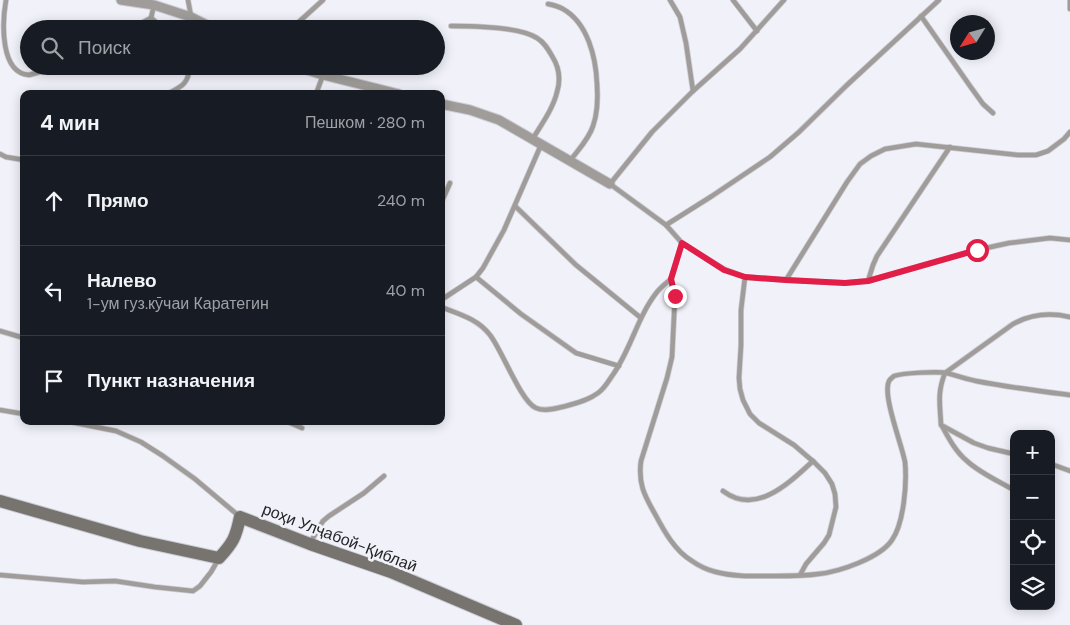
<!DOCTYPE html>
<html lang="ru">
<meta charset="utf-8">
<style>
body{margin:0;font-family:"DM Sans",sans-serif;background:#20242c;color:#f1f3f6}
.controls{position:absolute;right:15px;bottom:15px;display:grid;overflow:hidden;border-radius:10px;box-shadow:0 2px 12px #0003}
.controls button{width:45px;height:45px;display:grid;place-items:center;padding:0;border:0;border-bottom:1px solid #363941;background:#171b24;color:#f1f3f6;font:25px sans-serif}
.compass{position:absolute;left:950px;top:15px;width:45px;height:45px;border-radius:50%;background:#171b24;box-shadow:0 2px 12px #0003;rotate:233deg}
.stop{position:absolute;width:15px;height:15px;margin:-11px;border:4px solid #e11d48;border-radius:50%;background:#fff}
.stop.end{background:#e11d48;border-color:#fff;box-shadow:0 1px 5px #0008}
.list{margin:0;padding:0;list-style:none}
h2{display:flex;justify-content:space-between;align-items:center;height:65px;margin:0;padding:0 20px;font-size:21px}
h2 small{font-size:16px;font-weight:400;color:#9ea1a6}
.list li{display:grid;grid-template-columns:32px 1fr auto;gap:15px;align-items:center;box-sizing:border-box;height:90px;padding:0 20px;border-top:1px solid #363941}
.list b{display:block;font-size:19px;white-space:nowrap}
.list p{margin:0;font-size:16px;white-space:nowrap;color:#9ea1a6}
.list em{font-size:16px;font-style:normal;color:#9ea1a6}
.icon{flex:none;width:28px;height:28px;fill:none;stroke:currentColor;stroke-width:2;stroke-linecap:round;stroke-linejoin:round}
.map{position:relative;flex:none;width:1070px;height:625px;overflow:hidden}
.search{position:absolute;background:#171b24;box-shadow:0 2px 12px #0003;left:20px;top:20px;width:425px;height:55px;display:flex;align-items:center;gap:12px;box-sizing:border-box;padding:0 18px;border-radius:28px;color:#9ea1a6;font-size:19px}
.panel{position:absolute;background:#171b24;box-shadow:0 2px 12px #0003;left:20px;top:90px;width:425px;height:335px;border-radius:10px}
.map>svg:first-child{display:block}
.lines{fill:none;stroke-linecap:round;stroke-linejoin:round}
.lane-casing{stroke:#ccccd4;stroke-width:6}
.street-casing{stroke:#ccccd4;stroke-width:11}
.secondary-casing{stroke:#ccccd4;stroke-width:14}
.lane{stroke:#9f9c99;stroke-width:4.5}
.street{stroke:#9f9c99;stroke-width:9}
.secondary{stroke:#77736f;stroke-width:12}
.route{stroke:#e11d48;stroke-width:6}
.labels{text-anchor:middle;stroke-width:5;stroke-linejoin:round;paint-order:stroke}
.street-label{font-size:16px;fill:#252528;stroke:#f1f1fa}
</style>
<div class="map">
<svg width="1070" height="625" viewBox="0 0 1070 625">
<rect width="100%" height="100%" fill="#f1f1fa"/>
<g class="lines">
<defs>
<g id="lane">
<path d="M 6,0 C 2,23 0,73 29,75 L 60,66"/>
<polyline points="188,0 191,16"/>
<polyline points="670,0 680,17 686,43 693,91"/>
<polyline points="733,0 757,31"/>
<polyline points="784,0 740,49 693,91 652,132 610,184 666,225 682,243 724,269 745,277 786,280 845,283 868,281 977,250 1009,243 1050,238 1070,240"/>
<polyline points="1070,0 1070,9"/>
<path d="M 548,4 C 553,5 558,6 563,9 C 588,23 596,58 597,84 C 598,98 598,112 593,126 C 589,139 578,150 570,161"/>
<polyline points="921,16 970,86 983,104 993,113"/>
<polyline points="151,18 165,29"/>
<path d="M 451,26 C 472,26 520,27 537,38 C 544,42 548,49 552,56 C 559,67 561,79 557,92 C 553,109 541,125 532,140"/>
<polyline points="130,29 151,18 154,5"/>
<polyline points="291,29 323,0"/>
<path d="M 167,94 C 181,87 190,83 189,66"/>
<polyline points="316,94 323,75"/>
<polyline points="0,154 6,157 24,160"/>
<polyline points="441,203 450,183"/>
<polyline points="515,206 576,265 641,318"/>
<polyline points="666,225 712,196 770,157 799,132 847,85 939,0"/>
<path d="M 682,243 L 671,279 L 675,296 L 672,357 L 667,378 L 641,461 C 638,483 644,495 655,514 C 664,531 675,551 692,561 C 699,566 708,570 716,572 C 735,577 756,576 776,576 C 790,576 804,576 818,574 C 839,572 880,558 892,540 C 904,523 907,483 905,462 C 902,445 882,395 889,381 C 890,379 893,377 894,376 C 902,373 939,371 947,373 C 957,376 966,379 976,381 C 1007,387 1039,391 1070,395"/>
<polyline points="476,277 521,314 576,353 619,366"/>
<polyline points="745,277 741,310 741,345 739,378 740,389 743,400 750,414 759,423 794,445 815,463 825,473 832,484 835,494 836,507 829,535 824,543 806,564 800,575"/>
<polyline points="786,280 847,182 860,164 871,156 885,149 916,144 1018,155 1036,155 1048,151 1064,139 1070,132"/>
<polyline points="868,281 873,265 877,256 950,147"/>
<polyline points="441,300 476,277 483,268 504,230 541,145"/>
<path d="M 441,307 C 459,314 478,319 490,335 C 502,350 521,402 536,408 C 545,412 557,408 566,406 C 577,403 589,400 598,393 C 604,389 608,382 612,376 C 631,350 637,317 657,292 C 661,287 666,283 671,279"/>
<polyline points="0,331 24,338"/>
<polyline points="0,410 24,414"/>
<polyline points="66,421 116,431 141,442 163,456 195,479 239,516"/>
<polyline points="286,421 302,428"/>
<path d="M 942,426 C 949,439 956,452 967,461 C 980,473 998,481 1014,490"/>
<path d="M 1014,454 L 988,448 L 974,443 L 941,425 C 940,404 937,393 945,373 L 1013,324 C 1031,314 1049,312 1070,317"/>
<polyline points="1051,464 1070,471"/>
<path d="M 723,491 C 756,516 789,483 813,461"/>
<polyline points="310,543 323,521 329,516 364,493 384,476"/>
<polyline points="0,575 83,582 115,581 155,587 193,591 200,586 211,572 218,560"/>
</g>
<g id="street">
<polyline points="121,0 154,5 191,17 215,29"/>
<polyline points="295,66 323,75 399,94"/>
<polyline points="441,104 470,110 499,120 610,184"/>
</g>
<path id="secondary" d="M 0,501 L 140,541 L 219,558 C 233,543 236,537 240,517 L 310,544 L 391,572 L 516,625"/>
</defs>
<!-- lane casing -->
<use href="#lane" class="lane-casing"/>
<!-- street casing -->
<use href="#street" class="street-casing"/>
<!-- secondary casing -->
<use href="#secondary" class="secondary-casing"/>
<!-- lane -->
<use href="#lane" class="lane"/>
<!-- street -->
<use href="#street" class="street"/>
<!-- secondary -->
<use href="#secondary" class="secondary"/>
</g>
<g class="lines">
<!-- route -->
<polyline class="route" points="675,296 671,279 682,243 724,270 745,277 786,280 845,283 868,281 977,250"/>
</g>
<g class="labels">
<!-- street labels -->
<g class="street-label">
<text transform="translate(340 537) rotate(21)" y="6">роҳи Улҷабой-Қиблаӣ</text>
</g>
</g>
</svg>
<div class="controls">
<button>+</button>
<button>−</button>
<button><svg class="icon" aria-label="locate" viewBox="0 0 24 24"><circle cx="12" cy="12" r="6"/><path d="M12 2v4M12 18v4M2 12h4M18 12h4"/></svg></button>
<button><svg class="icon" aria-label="layers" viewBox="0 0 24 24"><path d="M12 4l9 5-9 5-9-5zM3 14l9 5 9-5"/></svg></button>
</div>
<svg class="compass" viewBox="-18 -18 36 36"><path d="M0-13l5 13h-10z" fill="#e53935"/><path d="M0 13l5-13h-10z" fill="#9ea1a6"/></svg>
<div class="stop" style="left:977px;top:250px"></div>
<div class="stop end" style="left:675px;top:296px"></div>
<div class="search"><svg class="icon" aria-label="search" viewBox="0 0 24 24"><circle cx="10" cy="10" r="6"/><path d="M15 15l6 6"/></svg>Поиск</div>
<section class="panel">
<h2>4 мин<small>Пешком · 280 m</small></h2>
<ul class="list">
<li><svg class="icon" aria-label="ahead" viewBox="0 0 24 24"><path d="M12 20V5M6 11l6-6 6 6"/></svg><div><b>Прямо</b></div><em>240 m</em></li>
<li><svg class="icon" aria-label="left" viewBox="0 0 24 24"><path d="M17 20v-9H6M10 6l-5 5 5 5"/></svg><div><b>Налево</b><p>1-ум гуз.кӯчаи Каратегин</p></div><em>40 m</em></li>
<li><svg class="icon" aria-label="arrive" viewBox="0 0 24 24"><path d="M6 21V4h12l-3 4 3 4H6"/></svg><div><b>Пункт назначения</b></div></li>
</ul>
</section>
</div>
